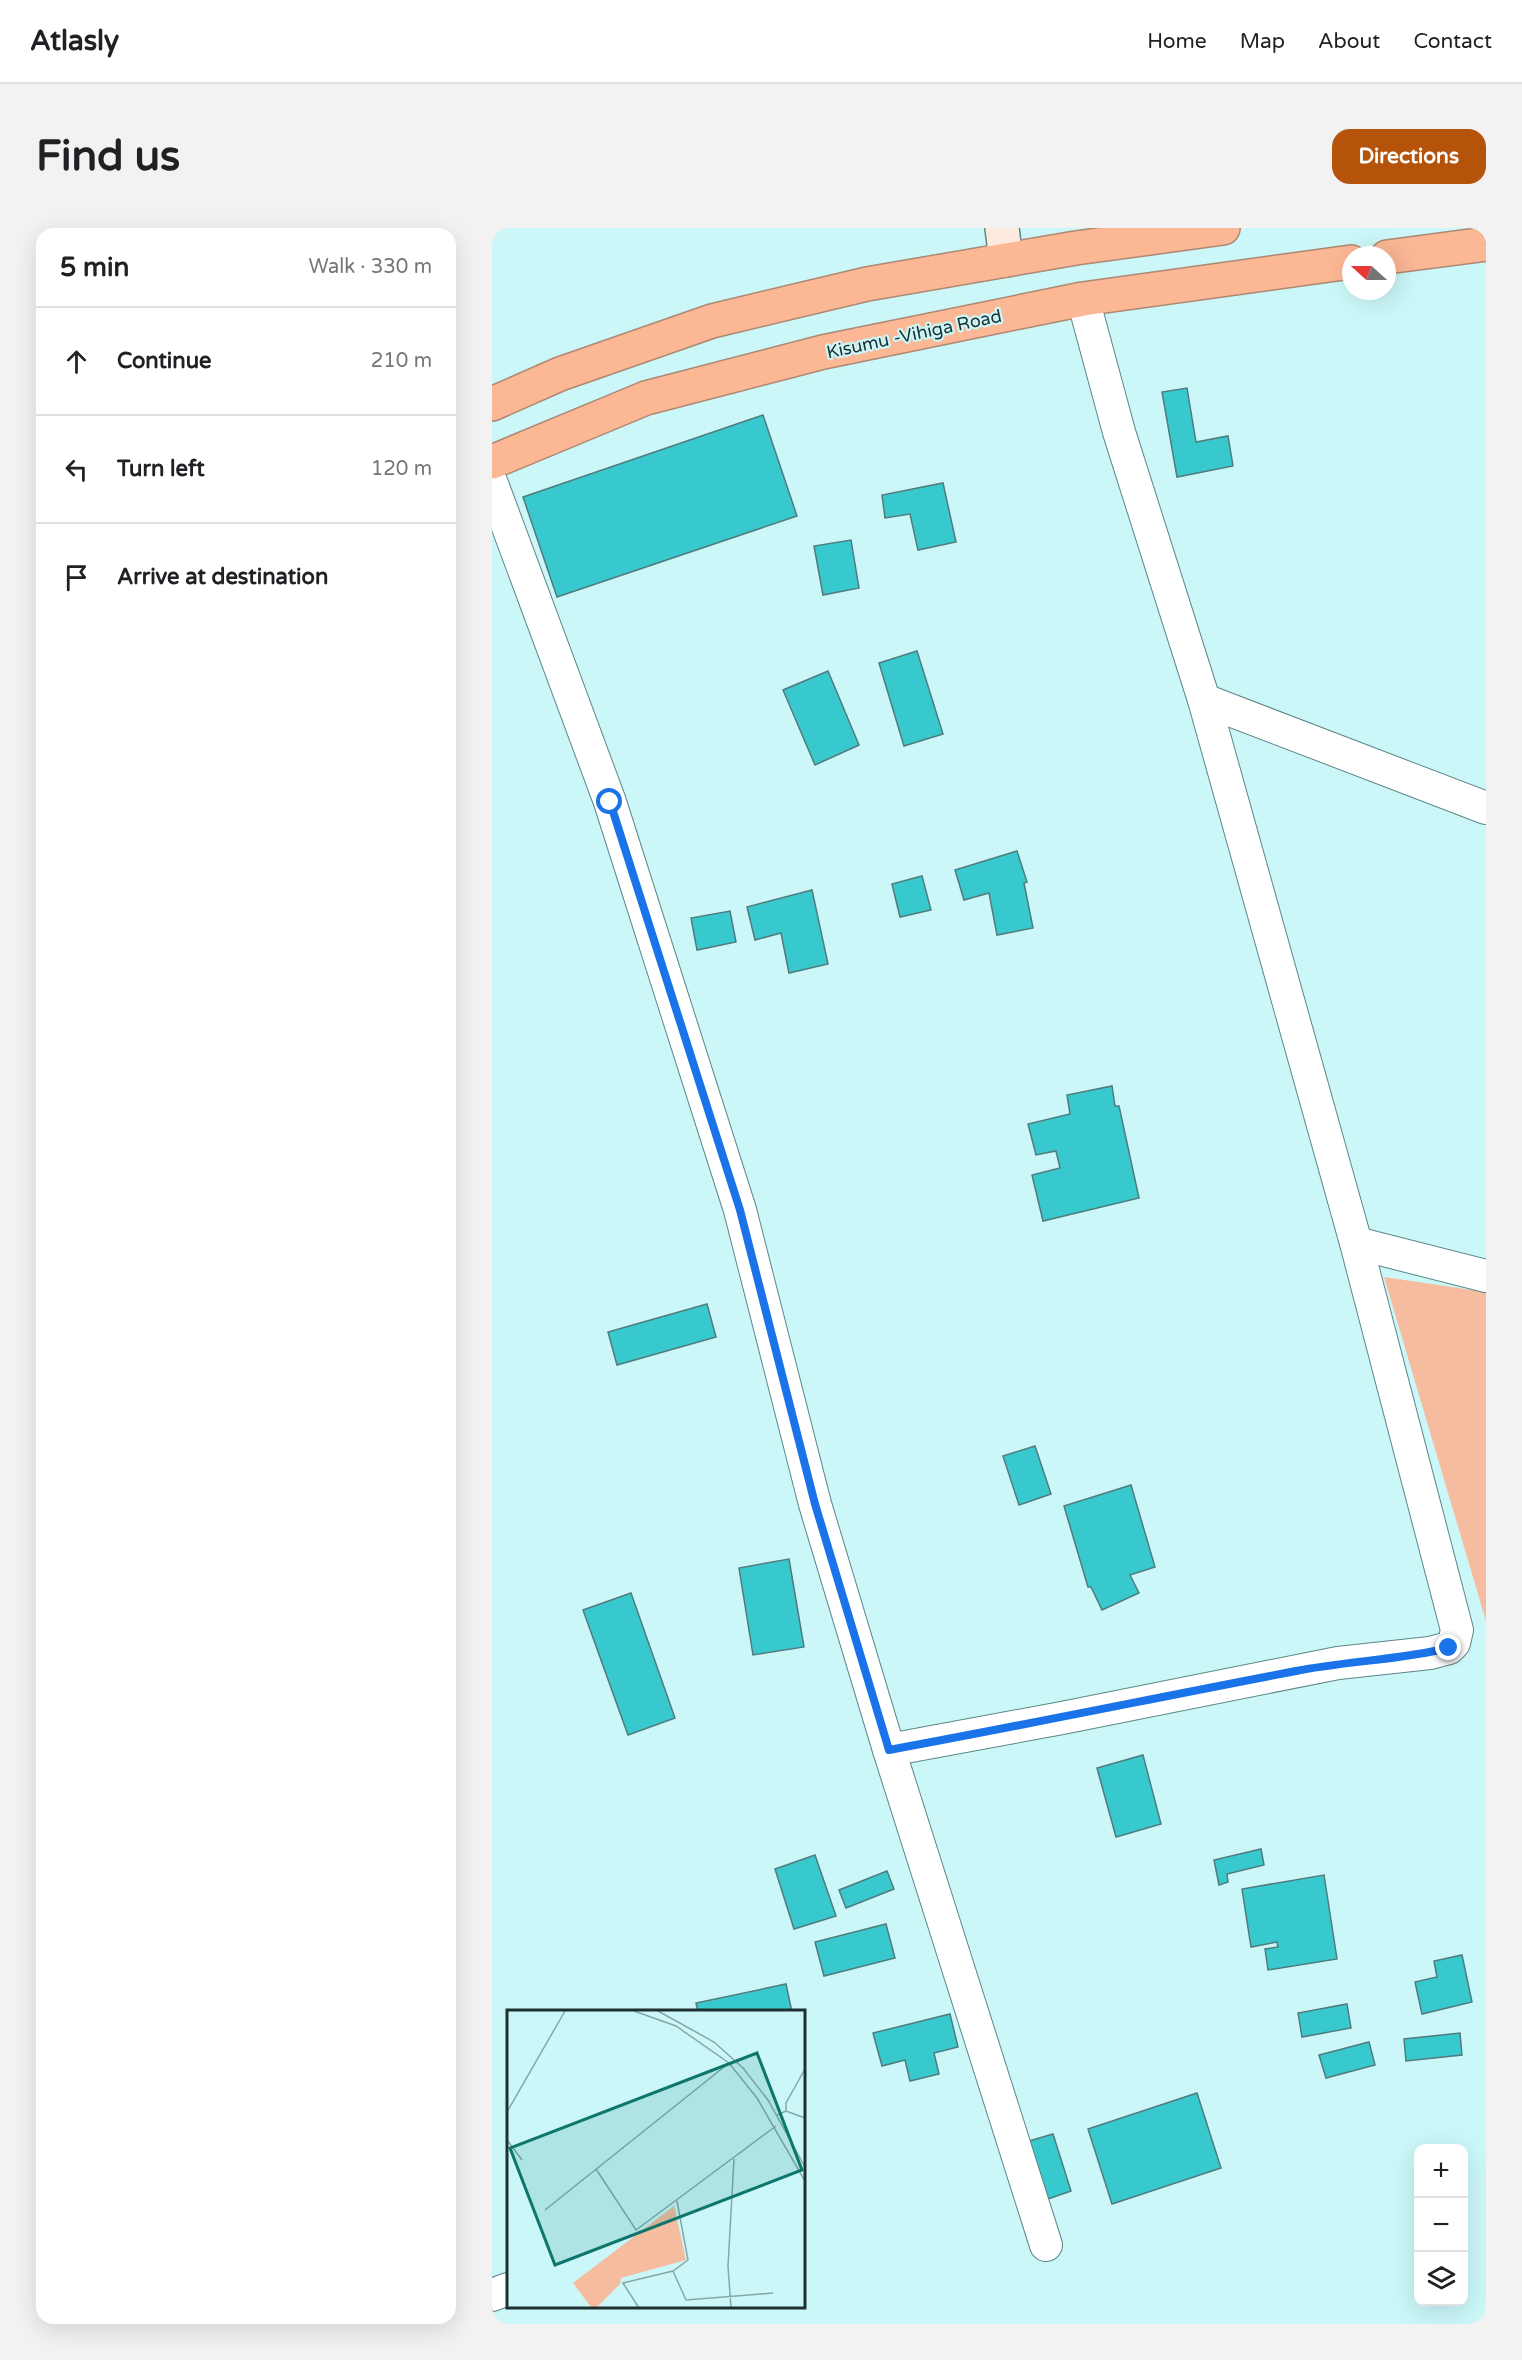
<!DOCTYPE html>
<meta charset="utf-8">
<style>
body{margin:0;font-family:"Varela Round",sans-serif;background:#f2f2f2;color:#202124}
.controls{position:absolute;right:18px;bottom:18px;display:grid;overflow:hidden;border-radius:12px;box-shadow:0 6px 24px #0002}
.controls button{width:54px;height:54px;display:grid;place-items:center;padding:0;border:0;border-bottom:2px solid #e0e0e0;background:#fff;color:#202124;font:30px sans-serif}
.compass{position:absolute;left:850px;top:18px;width:54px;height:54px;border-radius:50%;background:#fff;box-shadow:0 6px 24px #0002;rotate:291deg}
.stop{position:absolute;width:18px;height:18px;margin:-14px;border:4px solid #1a73e8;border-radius:50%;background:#fff}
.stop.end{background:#1a73e8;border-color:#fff;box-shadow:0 2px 6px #0008}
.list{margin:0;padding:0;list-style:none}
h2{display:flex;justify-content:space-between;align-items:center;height:78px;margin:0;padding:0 24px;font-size:26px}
h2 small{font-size:20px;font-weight:400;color:#757577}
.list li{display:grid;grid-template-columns:39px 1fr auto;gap:18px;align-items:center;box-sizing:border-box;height:108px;padding:0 24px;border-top:2px solid #e0e0e0}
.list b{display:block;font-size:22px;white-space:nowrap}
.list em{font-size:20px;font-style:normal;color:#757577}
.icon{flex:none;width:33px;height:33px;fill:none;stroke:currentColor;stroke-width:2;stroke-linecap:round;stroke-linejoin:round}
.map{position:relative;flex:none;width:994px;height:2096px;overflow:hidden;border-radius:18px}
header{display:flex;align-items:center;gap:36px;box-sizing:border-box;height:84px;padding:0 30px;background:#fff;border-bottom:2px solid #e0e0e0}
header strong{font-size:28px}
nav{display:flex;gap:33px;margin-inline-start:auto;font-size:21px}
.intro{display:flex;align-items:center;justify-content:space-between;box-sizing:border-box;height:144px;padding:0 36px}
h1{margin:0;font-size:42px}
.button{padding:15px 27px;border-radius:18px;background:#b45309;color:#fff;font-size:21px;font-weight:700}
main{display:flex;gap:36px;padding:0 36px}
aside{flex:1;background:#fff;border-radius:18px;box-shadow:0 6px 24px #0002}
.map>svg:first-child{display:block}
.green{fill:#f6bc9f}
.building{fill:#38c9ce;stroke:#517b7c;stroke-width:1.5}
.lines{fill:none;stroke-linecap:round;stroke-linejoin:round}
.street-casing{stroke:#5c8687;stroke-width:34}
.secondary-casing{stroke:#5c8687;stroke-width:36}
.highway-casing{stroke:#ae8872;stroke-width:36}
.street{stroke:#fff;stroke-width:32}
.secondary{stroke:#fee9df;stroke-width:33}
.highway{stroke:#fcb795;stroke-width:33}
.route{stroke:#1a73e8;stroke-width:8}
.labels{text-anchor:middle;stroke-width:4.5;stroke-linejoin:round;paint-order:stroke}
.street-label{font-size:18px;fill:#1e3030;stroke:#cbf7f9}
.inset-road{fill:none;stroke:#86a7a9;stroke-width:1.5}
.view{fill:#0f766e;fill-opacity:0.15;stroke:#0f766e;stroke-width:3}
.inset-edge{fill:none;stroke:#1e3030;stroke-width:3}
</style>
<header>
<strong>Atlasly</strong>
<nav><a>Home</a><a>Map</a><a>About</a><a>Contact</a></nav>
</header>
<div class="intro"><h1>Find us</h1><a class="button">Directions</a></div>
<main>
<aside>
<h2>5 min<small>Walk · 330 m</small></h2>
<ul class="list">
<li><svg class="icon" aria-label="ahead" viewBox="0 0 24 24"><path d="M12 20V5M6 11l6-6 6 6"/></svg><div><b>Continue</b></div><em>210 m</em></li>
<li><svg class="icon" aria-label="left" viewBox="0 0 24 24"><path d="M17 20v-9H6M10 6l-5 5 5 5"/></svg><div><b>Turn left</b></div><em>120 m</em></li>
<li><svg class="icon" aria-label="arrive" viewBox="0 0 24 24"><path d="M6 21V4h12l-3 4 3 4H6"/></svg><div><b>Arrive at destination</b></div></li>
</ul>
</aside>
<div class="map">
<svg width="994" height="2096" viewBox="0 0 994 2096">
<rect width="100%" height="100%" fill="#cbf7f9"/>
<!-- green -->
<polygon class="green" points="892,1049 994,1064 994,1393"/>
<!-- building -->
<g class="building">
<polygon points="695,160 704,214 736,208 741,238 685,249 670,164"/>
<polygon points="271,187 305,288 65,369 31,269"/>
<polygon points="451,255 464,314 426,322 418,286 393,290 390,267"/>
<polygon points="359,312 367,360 331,367 322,318"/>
<polygon points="425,423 451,506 412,518 387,435"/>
<polygon points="336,443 367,517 323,537 291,462"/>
<polygon points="525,623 535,654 532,655 541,700 505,707 497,665 472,672 463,642"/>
<polygon points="430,648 439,682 408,689 400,656"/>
<polygon points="320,662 336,736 297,745 289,705 263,712 255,679"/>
<polygon points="238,683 244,714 205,722 199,690"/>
<polygon points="620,858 623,878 627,878 647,970 551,993 540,947 568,940 564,923 544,927 536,896 578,886 575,867"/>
<polygon points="215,1076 224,1109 125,1137 116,1104"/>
<polygon points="543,1218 559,1266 527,1277 511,1228"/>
<polygon points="639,1257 663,1339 638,1347 647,1365 610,1382 599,1359 596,1359 572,1278"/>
<polygon points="297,1331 312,1419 261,1427 247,1340"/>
<polygon points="139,1365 183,1490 136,1507 91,1382"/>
<polygon points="651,1527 669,1596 624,1609 605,1540"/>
<polygon points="769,1621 772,1637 735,1646 736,1654 727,1657 722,1632"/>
<polygon points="323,1627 344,1688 302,1701 283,1641"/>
<polygon points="395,1643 402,1661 354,1680 347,1662"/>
<polygon points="832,1647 845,1731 776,1742 773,1721 786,1719 785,1714 759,1719 750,1661"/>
<polygon points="394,1696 403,1730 332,1748 323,1714"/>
<polygon points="970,1727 980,1774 930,1786 923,1754 945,1749 942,1733"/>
<polygon points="294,1756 300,1784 206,1784 204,1775"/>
<polygon points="855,1776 859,1800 810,1809 806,1785"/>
<polygon points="458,1786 466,1819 442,1825 447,1846 418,1853 413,1832 390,1838 381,1805"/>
<polygon points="968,1805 970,1827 914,1833 912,1811"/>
<polygon points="877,1814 883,1837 834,1850 827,1827"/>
<polygon points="705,1865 729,1940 620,1976 596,1901"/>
<polygon points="561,1906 579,1963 556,1971 537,1913"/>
</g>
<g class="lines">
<defs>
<g id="street">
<polyline points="0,256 118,574 248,982 323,1276 397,1522 554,2017"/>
<polyline points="712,472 994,580"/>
<polyline points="864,1015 994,1048"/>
<polyline points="397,1522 570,1490 846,1435 938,1425 957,1420 962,1415 965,1402 864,1015 712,472 627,204 591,71"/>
<polyline points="0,2067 16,2061"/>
</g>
<polyline id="secondary" points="510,0 514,32"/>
<g id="highway">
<polyline points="895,29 994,16"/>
<polyline points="0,176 68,146 220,93 375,56 584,20 731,0"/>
<polyline points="0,234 154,170 331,124 591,71 859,34"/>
</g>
</defs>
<!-- street casing -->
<use href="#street" class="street-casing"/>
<!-- secondary casing -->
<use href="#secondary" class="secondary-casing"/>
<!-- highway casing -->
<use href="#highway" class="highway-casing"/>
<!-- street -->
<use href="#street" class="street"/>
<!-- secondary -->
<use href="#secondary" class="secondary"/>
<!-- highway -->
<use href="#highway" class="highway"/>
</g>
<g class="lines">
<!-- route -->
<path class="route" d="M 118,574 L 248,982 L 323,1276 L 397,1522 C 533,1497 668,1469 804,1443 C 854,1433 907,1432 957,1420"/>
</g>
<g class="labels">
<!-- street labels -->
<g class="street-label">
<text transform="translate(422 106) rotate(-12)" y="6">Kisumu -Vihiga Road</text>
</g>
</g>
<!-- overview -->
<g transform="translate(15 1782)">
<rect width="298" height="298" fill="#cbf7f9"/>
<path d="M 167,196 L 179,250 L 114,268 L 113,274 L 90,297 L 84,297 L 66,273 Z" fill="#f6bc9f"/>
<path class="inset-road" d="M 127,1 L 169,16 L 222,53 L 250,88 L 298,171M 151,1 L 207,32 L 236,58 L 261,90 L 298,157M 279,101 L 279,93 L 298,59M 0,102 L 58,1M 270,105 L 279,101 L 298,108M 0,130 L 15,150M 89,159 L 129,220 L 269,116M 38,200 L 222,53M 166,261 L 179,290 L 266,283M 132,298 L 116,273 L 166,261 L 181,250 L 170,191M 224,298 L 221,256 L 227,149"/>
<path class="view" d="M 250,43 L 295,160 L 48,255 L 3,138 Z"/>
<rect width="298" height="298" class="inset-edge"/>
</g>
</svg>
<div class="controls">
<button>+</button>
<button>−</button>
<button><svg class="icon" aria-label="layers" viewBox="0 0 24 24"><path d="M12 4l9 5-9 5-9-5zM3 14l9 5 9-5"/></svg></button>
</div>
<svg class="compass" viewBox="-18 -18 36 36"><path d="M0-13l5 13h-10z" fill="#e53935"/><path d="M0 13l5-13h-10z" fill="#757577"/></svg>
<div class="stop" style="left:118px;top:574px"></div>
<div class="stop end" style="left:957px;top:1420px"></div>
</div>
</main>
